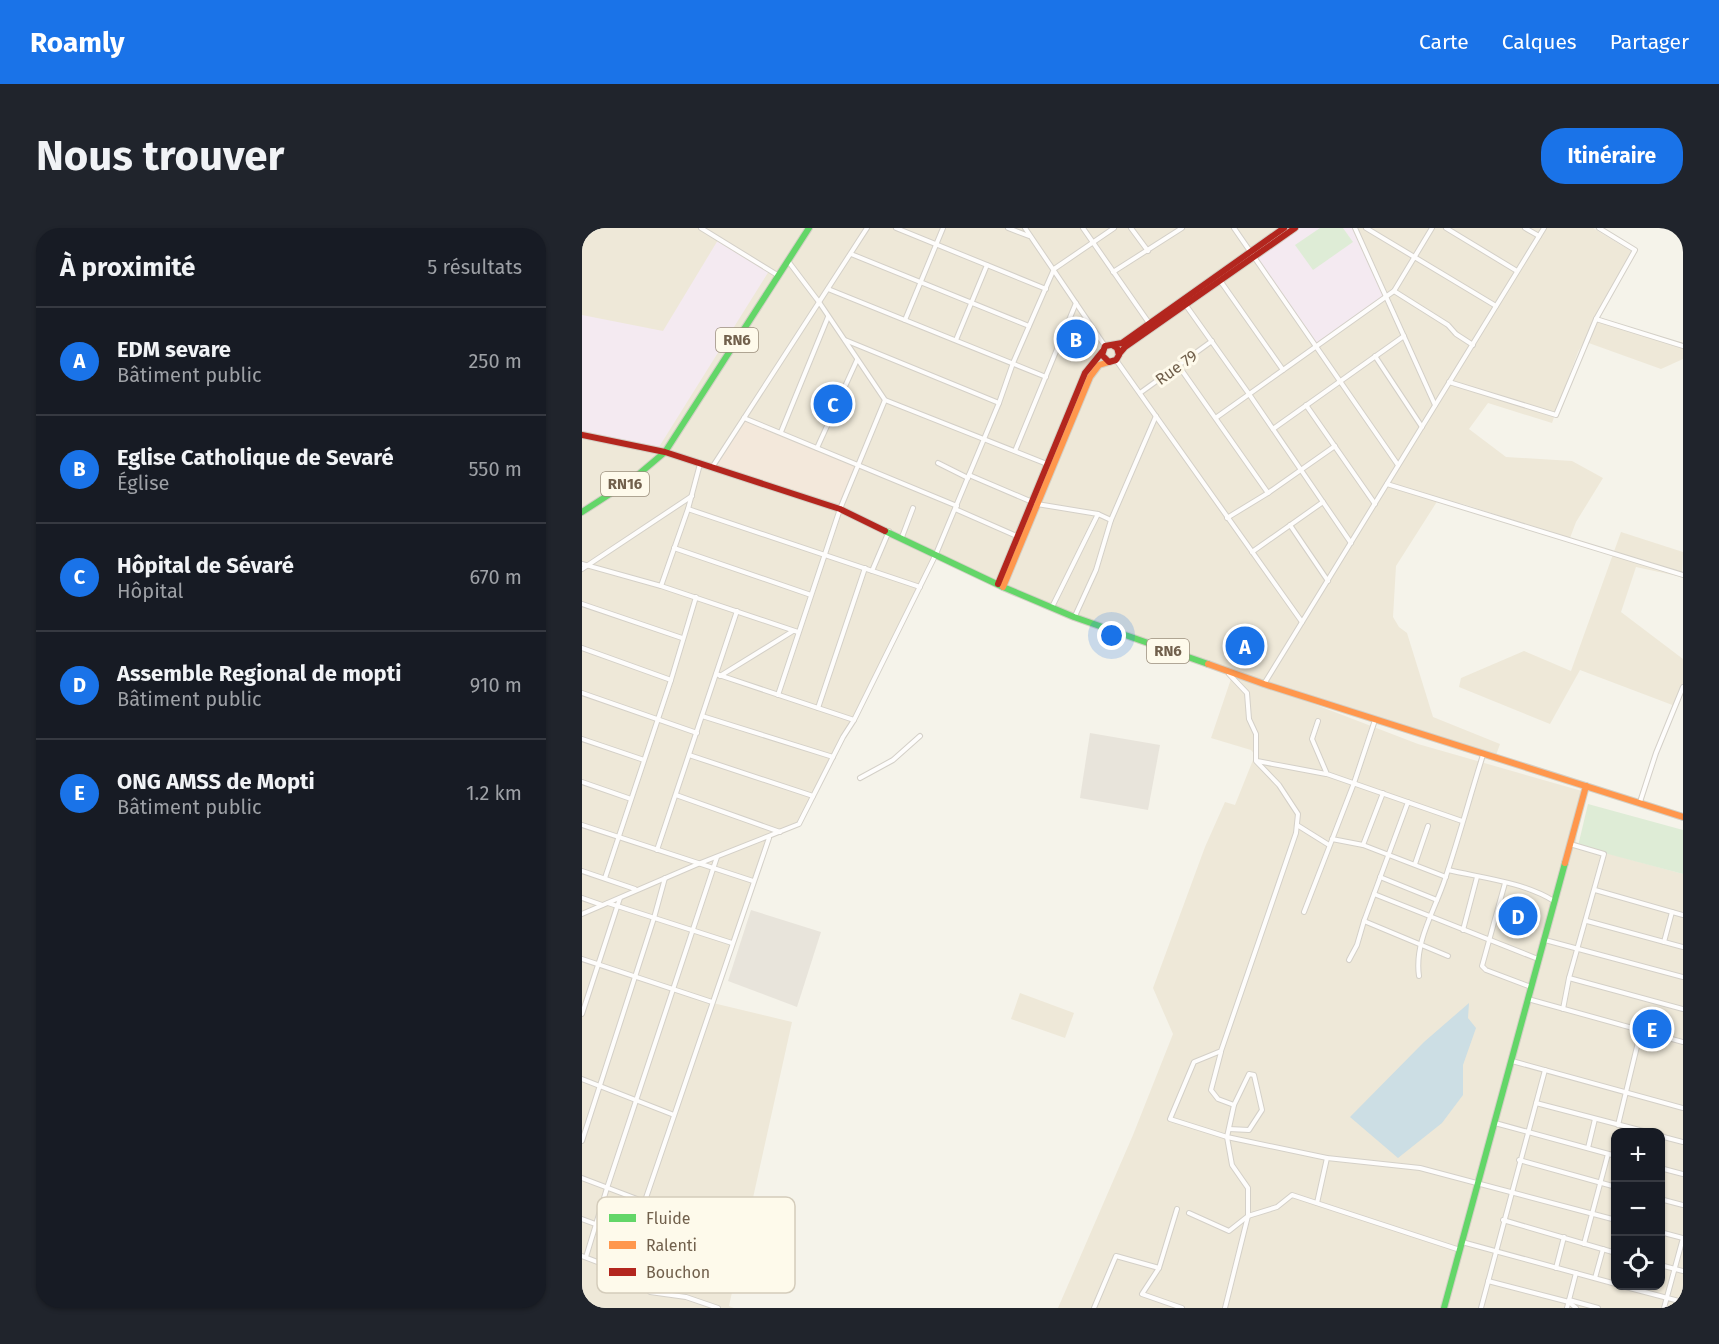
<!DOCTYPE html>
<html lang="fr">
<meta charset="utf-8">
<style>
body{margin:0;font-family:"Fira Sans",sans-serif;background:#20242c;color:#f1f3f6}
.controls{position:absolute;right:18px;bottom:18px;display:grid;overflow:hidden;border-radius:12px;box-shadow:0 2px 4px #0004}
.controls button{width:54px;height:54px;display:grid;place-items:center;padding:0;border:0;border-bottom:2px solid #363941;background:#171b24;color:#f1f3f6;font:30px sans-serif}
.you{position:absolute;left:530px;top:408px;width:21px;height:21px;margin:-15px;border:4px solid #fff;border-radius:50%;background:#1a73e8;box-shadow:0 0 0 9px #1a73e833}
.badge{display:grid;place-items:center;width:39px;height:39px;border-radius:50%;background:#1a73e8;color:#fff;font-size:20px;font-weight:700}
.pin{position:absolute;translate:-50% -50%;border:3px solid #fff;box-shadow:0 2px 6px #0006}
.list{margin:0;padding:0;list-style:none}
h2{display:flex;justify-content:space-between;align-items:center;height:78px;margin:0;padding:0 24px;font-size:26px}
h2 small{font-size:20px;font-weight:400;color:#9ea1a6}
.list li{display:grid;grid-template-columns:39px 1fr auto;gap:18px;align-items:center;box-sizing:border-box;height:108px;padding:0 24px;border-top:2px solid #363941}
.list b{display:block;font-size:22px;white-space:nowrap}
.list p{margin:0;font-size:20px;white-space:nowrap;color:#9ea1a6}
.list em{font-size:20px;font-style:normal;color:#9ea1a6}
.icon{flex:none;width:33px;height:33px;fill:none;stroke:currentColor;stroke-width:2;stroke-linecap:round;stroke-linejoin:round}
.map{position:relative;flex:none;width:1101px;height:1080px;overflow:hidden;border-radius:24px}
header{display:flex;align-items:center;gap:36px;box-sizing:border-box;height:84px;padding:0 30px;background:#1a73e8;color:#fff}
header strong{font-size:28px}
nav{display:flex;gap:33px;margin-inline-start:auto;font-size:21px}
.intro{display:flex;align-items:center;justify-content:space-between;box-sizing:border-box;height:144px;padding:0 36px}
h1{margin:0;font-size:42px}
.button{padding:15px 27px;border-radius:24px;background:#1a73e8;color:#fff;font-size:21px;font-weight:700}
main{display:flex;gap:36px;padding:0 36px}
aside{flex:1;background:#171b24;border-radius:24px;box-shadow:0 2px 4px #0004}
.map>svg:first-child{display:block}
.residential{fill:#eee8d8;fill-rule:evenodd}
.commercial{fill:#f3e8db}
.industrial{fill:#e8e4db}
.education{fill:#f4eaf1}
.green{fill:#deecd6}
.water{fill:#ccdee4}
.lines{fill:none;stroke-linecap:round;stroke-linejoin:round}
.street-casing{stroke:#d4d0c8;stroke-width:6}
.fast-casing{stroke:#d3cfc5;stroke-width:8}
.slow-casing{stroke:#d3cfc5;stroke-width:8}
.jam-casing{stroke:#d3cfc5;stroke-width:8}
.street{stroke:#fefdfc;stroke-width:4}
.fast{stroke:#63d668;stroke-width:6}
.slow{stroke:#ff974d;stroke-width:6}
.jam{stroke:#b3261e;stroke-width:6}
.labels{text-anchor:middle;stroke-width:6;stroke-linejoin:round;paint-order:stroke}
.shield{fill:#fefaeb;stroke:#9b8e7c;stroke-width:1.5}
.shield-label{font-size:15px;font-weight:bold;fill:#71604c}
.street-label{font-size:16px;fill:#71604c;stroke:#fefaeb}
.key{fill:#fefaeb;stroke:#d4ccbb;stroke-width:1.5}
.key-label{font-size:16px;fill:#71604c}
</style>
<header>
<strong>Roamly</strong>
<nav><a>Carte</a><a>Calques</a><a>Partager</a></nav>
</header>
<div class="intro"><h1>Nous trouver</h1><a class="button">Itinéraire</a></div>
<main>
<aside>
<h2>À proximité<small>5 résultats</small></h2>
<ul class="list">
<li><span class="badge">A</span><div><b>EDM sevare</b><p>Bâtiment public</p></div><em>250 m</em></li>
<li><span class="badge">B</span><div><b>Eglise Catholique de Sevaré</b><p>Église</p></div><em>550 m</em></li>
<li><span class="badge">C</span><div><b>Hôpital de Sévaré</b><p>Hôpital</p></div><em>670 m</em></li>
<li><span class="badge">D</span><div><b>Assemble Regional de mopti</b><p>Bâtiment public</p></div><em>910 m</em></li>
<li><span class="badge">E</span><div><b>ONG AMSS de Mopti</b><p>Bâtiment public</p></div><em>1.2 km</em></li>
</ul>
</aside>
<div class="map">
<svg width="1101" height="1080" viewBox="0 0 1101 1080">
<rect width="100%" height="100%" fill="#f5f3ea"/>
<!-- residential -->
<g class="residential">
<polygon points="0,0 1011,0 1054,26 1015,91 1101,115 1101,131 1079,141 1004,114 1009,102 996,124 970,195 906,175 887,201 924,229 990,233 1021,250 994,294 988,310 881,276 856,272 814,338 811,389 817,399 825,405 851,489 918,516 914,527 622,433 507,392 354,326 288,460 217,596 187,609 131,775 210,794 147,1078 152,1080 0,1080"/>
<polygon points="1039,304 1101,324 1100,349 1054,339 1039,384 1101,431 1101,459 1093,478 998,442 968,496 877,459 879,450 942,423 989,443"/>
<path d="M 651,445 L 836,516 L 1000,563 L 994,614 L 1021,624 L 1101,646 L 1101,1080 L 476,1080 L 551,907 L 591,806 L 571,760 L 623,619 L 643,574 L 653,577 L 673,527 L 669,522 L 629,510 ZM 1034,904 L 1078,904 L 1078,1058 L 1034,1058 Z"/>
<polygon points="438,765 492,785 483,810 429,791"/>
</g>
<!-- commercial -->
<polygon class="commercial" points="162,191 274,236 257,276 135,237"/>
<!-- industrial -->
<g class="industrial">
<polygon points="508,505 578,517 566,582 498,570"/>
<polygon points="169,682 239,704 215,779 146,753"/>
</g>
<!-- education -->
<g class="education">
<polygon points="716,0 772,0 802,70 735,116 675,30"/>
<polygon points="136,12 187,43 77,219 69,219 0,203 0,87 81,103"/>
</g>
<!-- green -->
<g class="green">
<polygon points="738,0 761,0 771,14 731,42 713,17"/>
<polygon points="1006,576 1101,602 1101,646 996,618"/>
</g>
<!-- water -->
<polygon class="water" points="887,775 886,790 894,800 881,837 881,867 860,895 816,930 768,889 842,814"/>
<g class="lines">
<defs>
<g id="street">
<polyline points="119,0 197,48"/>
<polyline points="314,0 464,61"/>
<polyline points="426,0 447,8"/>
<polyline points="443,0 523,118"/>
<polyline points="501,0 567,95"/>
<polyline points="549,0 566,23"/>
<polyline points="652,0 816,237"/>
<polyline points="773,0 853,177"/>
<polyline points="784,0 914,78"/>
<polyline points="864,0 935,43"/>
<polyline points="943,0 957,8"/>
<polyline points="269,26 447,98"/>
<polyline points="206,33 237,74 303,172 465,236"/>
<polyline points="531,44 600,0"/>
<polyline points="637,51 701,142"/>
<polyline points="246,61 464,149"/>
<polyline points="812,63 866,97 874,106 891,117"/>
<polyline points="603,76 667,166 769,315"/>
<polyline points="1014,91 1101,118"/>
<polyline points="323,92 361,0"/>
<polyline points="263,112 417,175"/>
<polyline points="374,112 405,37"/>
<polyline points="793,128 840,199"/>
<polyline points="534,132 720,394"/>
<polyline points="596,137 686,265"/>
<polyline points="867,154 974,187 1014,91 1053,22 1017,0"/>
<polyline points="558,165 630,113"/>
<polyline points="724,177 793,276"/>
<polyline points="635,189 812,63 850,0"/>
<polyline points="162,190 375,278"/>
<polyline points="691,201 822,108"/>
<polyline points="199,204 246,89"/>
<polyline points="235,220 275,132"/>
<polyline points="433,223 494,75"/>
<polyline points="356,235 386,250"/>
<polyline points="131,238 285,0"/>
<polyline points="387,247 455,276 516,286 529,292"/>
<polyline points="805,256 1101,347"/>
<polyline points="106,281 338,359"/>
<polyline points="373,281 437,309"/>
<polyline points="645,290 686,265 753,218"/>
<polyline points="708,297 746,353"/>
<polyline points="320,309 331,280"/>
<polyline points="92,320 229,367"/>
<polyline points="670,324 741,274"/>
<polyline points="0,336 79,358 216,404"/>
<polyline points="0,341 110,268"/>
<polyline points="290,343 307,303"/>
<polyline points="79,358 106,281 118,236"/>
<polyline points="0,376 100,410"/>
<polyline points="470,379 516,286"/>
<polyline points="493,388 514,342 529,292 574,188"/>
<polyline points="0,420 89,452"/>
<polyline points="134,446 272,492"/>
<polyline points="647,446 665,465 667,491 674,506 674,533 697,557 716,586 714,605 639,823 612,834 588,891 645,909 745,930 838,940 1034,992"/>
<polyline points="138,448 211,403"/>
<polyline points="682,456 962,0"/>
<polyline points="0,465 115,505"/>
<polyline points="196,467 258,281 303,172"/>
<polyline points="236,480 283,340"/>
<polyline points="120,488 251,529"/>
<polyline points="736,493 730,511 745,546 880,593"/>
<polyline points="0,511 62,532"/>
<polyline points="107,527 231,568"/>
<polyline points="675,533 744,546"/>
<polyline points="278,550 311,532 338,508"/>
<polyline points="0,554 49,571"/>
<polyline points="94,567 198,604"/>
<polyline points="1058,574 1074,525 1101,459"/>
<polyline points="0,597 171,653"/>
<polyline points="715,597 747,617"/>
<polyline points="750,611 781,617 864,649"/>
<polyline points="781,617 801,565"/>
<polyline points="75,622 155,383"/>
<polyline points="833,636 846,598"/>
<path d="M 866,642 C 901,650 941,654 972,673"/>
<polyline points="0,643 53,661"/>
<polyline points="798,649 855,672"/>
<polyline points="23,650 89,452 114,369"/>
<polyline points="923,655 900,738 904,742 949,759"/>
<polyline points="1013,662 1101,687"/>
<polyline points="792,666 956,731"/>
<polyline points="0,670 20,677"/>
<polyline points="26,675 150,715"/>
<polyline points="722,684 772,555 793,492"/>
<polyline points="0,686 116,636 217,596 261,509 272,492 354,326 417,175 431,135 472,41 532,0"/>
<polyline points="782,693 866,728"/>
<polyline points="1005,693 1101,719"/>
<polyline points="881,702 895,649"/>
<polyline points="963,712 1101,749"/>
<polyline points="1082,714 1090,684"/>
<polyline points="0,731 130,774"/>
<polyline points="767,732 775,717 782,693 826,574"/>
<path d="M 837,748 C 832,714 853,682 863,651 C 877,610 888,568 901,527"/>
<polyline points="987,750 1101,781"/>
<polyline points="946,771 1101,814"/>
<polyline points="981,781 987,750 1022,626 988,616"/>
<polyline points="0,786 38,670"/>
<polyline points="639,824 629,862 636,871 652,877 645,909 650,937 666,960 666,988 643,1080"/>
<polyline points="930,833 1101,880"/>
<polyline points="0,851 92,887"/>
<polyline points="954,875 1065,904"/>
<polyline points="913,895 1034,928"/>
<polyline points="1036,897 1059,802"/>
<polyline points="647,901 667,902 680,882 672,847 667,846 652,877"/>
<polyline points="1078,908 1101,914"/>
<polyline points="0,913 72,690 83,650"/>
<polyline points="1006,920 1013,891"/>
<polyline points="937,932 1034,959"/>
<polyline points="1078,940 1101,946"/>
<polyline points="0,950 63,974"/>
<polyline points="1078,971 1101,977"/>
<polyline points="735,975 745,930"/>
<polyline points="607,985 647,1003 666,988 695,979 710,967 878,1022"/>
<polyline points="0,991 51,1010"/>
<polyline points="921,992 1034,1025"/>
<polyline points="1078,1004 1101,1010"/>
<polyline points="880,1014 1034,1056"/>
<polyline points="1002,1016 1026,926"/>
<polyline points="0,1028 39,1043 51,1046 68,1064 104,1069 136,1080"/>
<polyline points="4,1029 25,960 135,629"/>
<polyline points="1078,1037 1101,1043"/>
<polyline points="577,1040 560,1066 600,1080"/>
<polyline points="974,1040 982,1009"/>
<polyline points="39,1043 187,610"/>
<polyline points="1013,1050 1021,1021"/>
<polyline points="906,1053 987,1074 994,1080"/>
<polyline points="1040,1058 1101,1074"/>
<polyline points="987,1072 1016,1080"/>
<polyline points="512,1080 534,1028 577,1040 595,981"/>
<polyline points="899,1080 963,842"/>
<polyline points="985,1080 994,1045"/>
<polyline points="1082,1080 1101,1010"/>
</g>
<g id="fast">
<polyline points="0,284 51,251 83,224 227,0"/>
<polyline points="303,303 421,359 492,389 626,436"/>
<polyline points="862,1080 983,635"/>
</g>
<g id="slow">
<polyline points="421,359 508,149 517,137 527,134"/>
<polyline points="626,436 682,456 1101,589"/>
<polyline points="983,635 1004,558"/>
</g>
<g id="jam">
<polyline points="530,117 535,120 537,127 534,132 527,134 520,127 523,118 540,115 702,0"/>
<polyline points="537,126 543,119 713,0"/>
<polyline points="0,207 83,224 258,281 303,303"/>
<polyline points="416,356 503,145 520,124"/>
</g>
</defs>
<!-- street casing -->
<use href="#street" class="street-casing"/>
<!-- fast casing -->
<use href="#fast" class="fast-casing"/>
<!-- slow casing -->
<use href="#slow" class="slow-casing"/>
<!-- jam casing -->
<use href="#jam" class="jam-casing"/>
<!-- street -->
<use href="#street" class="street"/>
<!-- fast -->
<use href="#fast" class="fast"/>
<!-- slow -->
<use href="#slow" class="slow"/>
<!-- jam -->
<use href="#jam" class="jam"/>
</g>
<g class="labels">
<!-- shield labels -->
<g class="shield">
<rect x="134" y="100" width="42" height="24" rx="4.5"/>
<rect x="19" y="244" width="48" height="24" rx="4.5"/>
<rect x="565" y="411" width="42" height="24" rx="4.5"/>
</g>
<g class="shield-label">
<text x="155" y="117">RN6</text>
<text x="43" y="261">RN16</text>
<text x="586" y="428">RN6</text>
</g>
<!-- street labels -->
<g class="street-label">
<text transform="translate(594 139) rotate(-36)" y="6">Rue 79</text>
</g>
</g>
<!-- legend -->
<rect x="15" y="969" width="198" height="96" rx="9" class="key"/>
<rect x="27" y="986" width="27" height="8" fill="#63d668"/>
<rect x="27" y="1013" width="27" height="8" fill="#ff974d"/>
<rect x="27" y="1040" width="27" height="8" fill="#b3261e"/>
<g class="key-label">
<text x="64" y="996">Fluide</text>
<text x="64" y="1023">Ralenti</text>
<text x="64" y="1050">Bouchon</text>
</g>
</svg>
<div class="controls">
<button>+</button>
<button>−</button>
<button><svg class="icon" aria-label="locate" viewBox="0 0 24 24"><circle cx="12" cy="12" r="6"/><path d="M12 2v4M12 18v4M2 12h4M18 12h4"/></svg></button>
</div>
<div class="you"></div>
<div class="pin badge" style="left:663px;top:418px">A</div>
<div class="pin badge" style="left:494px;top:111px">B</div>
<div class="pin badge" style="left:251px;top:176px">C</div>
<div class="pin badge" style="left:936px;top:688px">D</div>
<div class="pin badge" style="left:1070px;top:801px">E</div>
</div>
</main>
